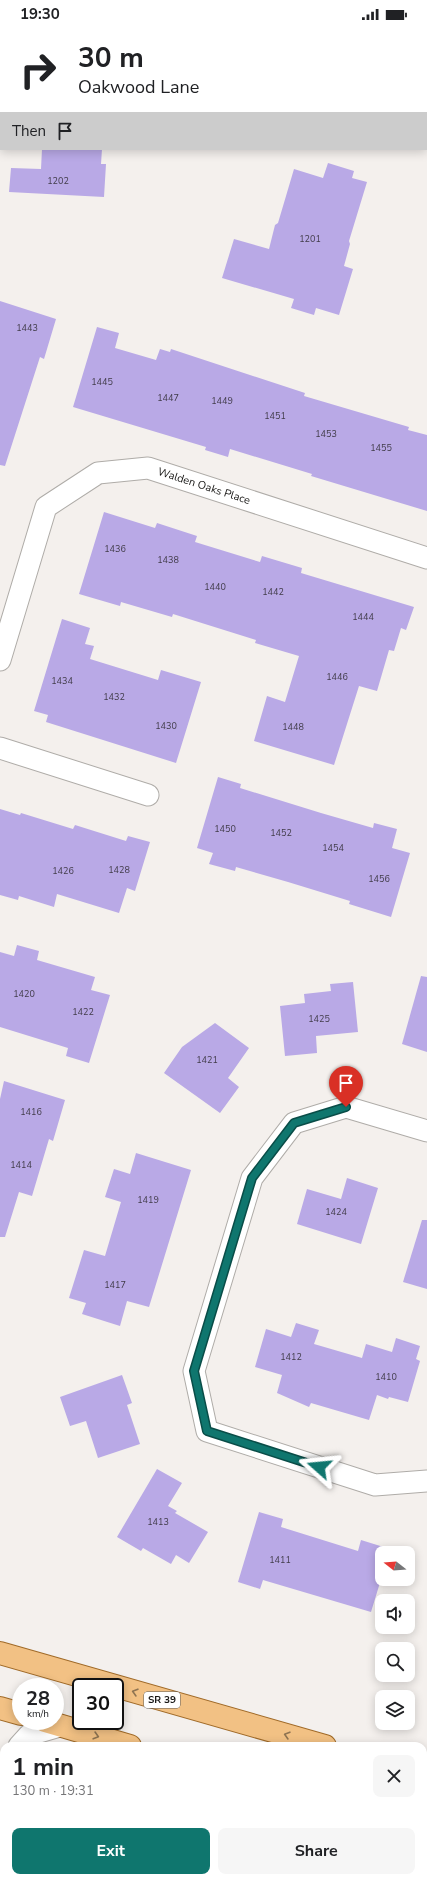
<!DOCTYPE html>
<meta charset="utf-8">
<style>
:root{--surface:#fff;--page:#f6f6f6;--text:#202124;--muted:#757577;--accent:#0f766e}
body{margin:0;font-family:"Nunito Sans",sans-serif;background:var(--page);color:var(--text);height:100vh;display:flex;flex-direction:column;font-size:15px;white-space:nowrap}
*{box-sizing:border-box;margin:0}
p{font-size:13px;color:var(--muted)}
.icon{flex:none;width:22px;height:22px;fill:none;stroke:currentColor;stroke-width:2;stroke-linecap:round;stroke-linejoin:round}
.map{position:relative;flex:1;overflow:hidden}
.details{position:absolute;left:0px;top:1714px;width:427px;height:140px;display:flex;flex-direction:column;background:var(--surface);border-radius:12px 12px 0 0;box-shadow:0 2px 10px #0003}
.details>*{flex:none}
.top-card{position:absolute;left:0px;top:0px;width:427px;height:122px;box-shadow:0 2px 10px #0003;background:#fff;color:var(--text);overflow:hidden}
.needle{width:26px;rotate:287deg}
.buttons{position:absolute;left:375px;top:1518px;display:grid;gap:8px}
.buttons a{display:grid;place-items:center;width:40px;height:40px;border-radius:8px;background:var(--surface);box-shadow:0 2px 10px #0003;font-size:20px}
.speed{position:absolute;left:12px;top:1650px;display:flex;gap:8px;font-size:20px;font-weight:700;text-align:center}
.speed>*{display:grid;place-content:center;width:52px;height:52px;border-radius:50%;background:var(--surface);box-shadow:0 2px 10px #0003;line-height:1}
.speed small{font-size:10px;font-weight:400}
.speed .limit{border:2px solid #111;border-radius:6px;background:#fff;color:#111}
.pin{position:absolute;display:grid;place-items:center;width:34px;height:34px;color:#fff;margin:-41px -17px;border-radius:50% 50% 50% 0;rotate:-45deg;box-shadow:0 0 4px #0007}
.pin .icon{rotate:45deg}
.me{position:absolute;width:44px;margin:-22px;rotate:288deg;stroke-linejoin:round;filter:drop-shadow(0 0 3px #0008)}
.turn{display:flex;align-items:center;gap:14px;height:84px;padding:0 12px;font-size:18px}
.turn .icon{width:52px;height:52px;stroke-width:2.5}
.turn b{display:block;font-size:28px;line-height:34px}
.then{display:flex;align-items:center;height:38px;padding:0 12px;background:#0003;gap:8px;font-size:15px}
.round{display:grid;place-items:center;flex:none;width:42px;height:42px;border-radius:8px;background:var(--page)}
.headline{display:flex;align-items:center;justify-content:space-between;height:68px;padding:0 12px}
h1{font-size:24px;font-weight:700;line-height:30px}
.cta{display:flex;gap:8px;margin-top:auto;padding:8px 12px}
.cta a{flex:1;height:46px;border-radius:8px;background:var(--accent);color:#fff;font-size:16px;font-weight:700;line-height:46px;text-align:center}
.cta a+a{background:var(--page);color:var(--text)}
.status{display:flex;justify-content:space-between;align-items:center;height:28px;padding:0 20px;background:var(--surface);direction:ltr}
.status svg{height:11px;fill:currentColor}
.map>svg:first-child{display:block}
.building{fill:#b9a9e6}
.lines{fill:none;stroke-linecap:round;stroke-linejoin:round}
.minor-casing{stroke:#afaca8;stroke-width:23}
.primary-casing{stroke:#a06a28;stroke-width:24}
.minor{stroke:#fff;stroke-width:21}
.primary{stroke:#f2c184;stroke-width:22}
.oneway{stroke:#8f7452}
.route-casing{stroke:#0a4d48;stroke-width:10}
.route{stroke:#0f766e;stroke-width:7}
.labels{text-anchor:middle;dominant-baseline:central;stroke-width:4;stroke-linejoin:round;paint-order:stroke}
.number-label{font-size:9px;fill:#403b48}
.shield{fill:#fff;stroke:#5d5c5a;stroke-width:1}
.shield-label{font-size:10px;font-weight:bold;fill:#171614}
.street-label{font-size:11px;fill:#171614;stroke:#fff}
</style>
<div class="status"><b>19:30</b><svg viewBox="0 0 49 12"><path d="M0 12V9h3v3zM5 12V6h3v6zM10 12V3h3v9zM15 12V0h3v12zM26 1h20v11H26zM47 4h2v5h-2z"/></svg></div>
<div class="map">
<svg width="427" height="1854" viewBox="0 0 427 1854">
<rect width="100%" height="100%" fill="#f4f0ed"/>
<!-- building -->
<g class="building">
<path d="M42 121H102L101 136H106L104 169 9 164 11 140 41 141Z"/>
<path d="M328 135 354 143 352 150 367 154 349 213 350 216 344 238 353 241 339 287 316 280 314 287 291 280 294 271 222 250 234 211 269 221 275 197 278 195 294 141 323 150Z"/>
<path d="M0 273 56 291 44 331 40 329 5 438 0 437Z"/>
<path d="M97 299 119 305 115 320 156 332 160 321 170 324 171 321 305 365 304 368 409 399 408 402 427 407V483L311 448 312 446 230 421 228 429 205 422 206 419 73 379Z"/>
<path d="M104 484 155 500 157 495 197 508 195 514 260 534 262 528 302 540 301 545 414 579 406 602 401 600 394 623 389 622 377 663 359 658 334 737 254 713 267 668 285 674 299 628 255 615 256 612 173 586 172 589 121 574 120 578 79 566Z"/>
<path d="M62 591 90 600 85 616 94 618 90 631 158 652 161 642 201 654 176 735 46 694 48 687 34 683Z"/>
<path d="M218 749 241 756 240 760 321 785 373 800 374 795 397 801 392 820 410 825 391 889 349 876 350 873 288 854 236 839 235 843 209 836 213 825 197 820Z"/>
<path d="M0 781 20 787 21 785 73 801 75 797 126 813 128 808 150 814 135 863 127 860 119 885 57 866 54 879 19 868 18 872 0 867Z"/>
<path d="M17 917 39 923 37 932 95 949 91 962 110 967 89 1035 66 1028 68 1020 0 999V924L14 928Z"/>
<path d="M421 948 427 949V1024L402 1016Z"/>
<path d="M353 954 358 1004 316 1008 317 1025 285 1028 280 978 305 975 304 966 331 963 330 956Z"/>
<path d="M215 995 249 1020 228 1050 239 1059 220 1085 164 1045 182 1019Z"/>
<path d="M4 1053 65 1072 53 1113 49 1111 32 1168 19 1164 5 1209H0V1071Z"/>
<path d="M136 1125 191 1142 149 1279 127 1273 120 1298 82 1286 86 1275 69 1270 84 1222 105 1228 121 1174 105 1169 114 1141 130 1146Z"/>
<path d="M347 1150 378 1160 361 1216 297 1196 307 1161 341 1171Z"/>
<path d="M422 1192H427V1261L403 1254Z"/>
<path d="M296 1295 319 1302 314 1316 362 1330 366 1316 392 1324 396 1310 420 1318 416 1331 420 1333 408 1374 389 1369 388 1371 377 1367 369 1392 311 1375 309 1379 277 1365 282 1347 255 1339 266 1301 291 1309Z"/>
<path d="M122 1347 132 1375 127 1377 140 1416 98 1430 86 1393 70 1398 60 1369Z"/>
<path d="M157 1441 182 1455 168 1478 177 1483 175 1485 208 1504 189 1535 176 1527 171 1536 143 1520 141 1523 117 1509Z"/>
<path d="M259 1484 283 1491 281 1499 358 1523 361 1512 390 1521 389 1525H382V1548L371 1584 263 1552 260 1561 238 1554Z"/>
</g>
<g class="lines">
<defs>
<g id="minor">
<path d="M216 1V0"/>
<path d="M0 632 46 479 98 445 148 440 427 530"/>
<path d="M0 720 148 767"/>
<path d="M427 1103 346 1079 294 1095 252 1150 194 1343 207 1403 375 1457 427 1453"/>
<path d="M19 1718 29 1707 60 1698"/>
<path d="M0 1764 4 1752"/>
</g>
<g id="primary">
<path d="M0 1625 325 1718"/>
<path d="M0 1680 21 1686"/>
<path d="M45 1693 130 1718"/>
<path d="M423 1746 427 1747"/>
<path d="M423 1803 427 1805"/>
</g>
</defs>
<!-- minor casing -->
<use href="#minor" class="minor-casing"/>
<!-- primary casing -->
<use href="#primary" class="primary-casing"/>
<!-- minor -->
<use href="#minor" class="minor"/>
<!-- primary -->
<use href="#primary" class="primary"/>
</g>
<!-- one-way arrows -->
<defs><path id="oneway-chevron" d="M-2-3.5L2.5 0L-2 3.5" fill="none" stroke-width="1.6" stroke-linecap="round" stroke-linejoin="round"/></defs>
<g class="oneway">
<use href="#oneway-chevron" transform="translate(135 1664) rotate(-164)"/>
<use href="#oneway-chevron" transform="translate(287 1707) rotate(-164)"/>
<use href="#oneway-chevron" transform="translate(96 1708) rotate(16)"/>
</g>
<g class="lines">
<defs>
<path id="route" d="M319 1439 207 1403 194 1343 252 1150 294 1095 346 1079"/>
</defs>
<!-- route casing -->
<use href="#route" class="route-casing"/>
<!-- route -->
<use href="#route" class="route"/>
</g>
<g class="labels">
<!-- number labels -->
<g class="number-label">
<text x="58" y="153">1202</text>
<text x="310" y="211">1201</text>
<text x="27" y="300">1443</text>
<text x="102" y="354">1445</text>
<text x="168" y="370">1447</text>
<text x="222" y="373">1449</text>
<text x="275" y="388">1451</text>
<text x="326" y="406">1453</text>
<text x="381" y="420">1455</text>
<text x="115" y="521">1436</text>
<text x="168" y="532">1438</text>
<text x="215" y="559">1440</text>
<text x="273" y="564">1442</text>
<text x="363" y="589">1444</text>
<text x="337" y="649">1446</text>
<text x="62" y="653">1434</text>
<text x="114" y="669">1432</text>
<text x="166" y="698">1430</text>
<text x="293" y="699">1448</text>
<text x="225" y="801">1450</text>
<text x="281" y="805">1452</text>
<text x="333" y="820">1454</text>
<text x="119" y="842">1428</text>
<text x="63" y="843">1426</text>
<text x="379" y="851">1456</text>
<text x="24" y="966">1420</text>
<text x="83" y="984">1422</text>
<text x="319" y="991">1425</text>
<text x="207" y="1032">1421</text>
<text x="31" y="1084">1416</text>
<text x="21" y="1137">1414</text>
<text x="148" y="1172">1419</text>
<text x="336" y="1184">1424</text>
<text x="115" y="1257">1417</text>
<text x="291" y="1329">1412</text>
<text x="386" y="1349">1410</text>
<text x="158" y="1494">1413</text>
<text x="280" y="1532">1411</text>
</g>
<!-- shield labels -->
<rect class="shield" x="144" y="1664" width="36" height="16" rx="3"/>
<g class="shield-label">
<text x="162" y="1672">SR 39</text>
</g>
<!-- street labels -->
<g class="street-label">
<text transform="translate(204 458) rotate(18)">Walden Oaks Place</text>
</g>
</g>
</svg>
<div class="buttons">
<a><svg class="needle" viewBox="-14 -14 28 28"><path d="M0-13l5 13h-10z" fill="#e53935"/><path d="M0 13l5-13h-10z" fill="#757577"/></svg></a>
<a><svg class="icon" aria-label="sound" viewBox="0 0 24 24"><path d="M4 9h4l5-4v14l-5-4H4zM17 9q2 3 0 6"/></svg></a>
<a><svg class="icon" aria-label="search" viewBox="0 0 24 24"><circle cx="10" cy="10" r="6"/><path d="M15 15l6 6"/></svg></a>
<a><svg class="icon" aria-label="layers" viewBox="0 0 24 24"><path d="M12 4l9 5-9 5-9-5zM3 14l9 5 9-5"/></svg></a>
</div>
<div class="speed"><div>28<small>km/h</small></div><div class="limit">30</div></div>
<div class="pin" style="left:346px;top:1079px;background:#d93025"><svg class="icon" aria-label="arrive" viewBox="0 0 24 24"><path d="M6 21V4h12l-3 4 3 4H6"/></svg></div>
<svg class="me" style="left:319px;top:1439px" viewBox="-20 -20 40 40"><path d="M0-17L14 15 0 8-14 15z" fill="#0f766e" stroke="#fff" stroke-width="4"/></svg>
<div class="top-card">
<div class="turn"><svg class="icon" aria-label="right" viewBox="0 0 24 24"><path d="M7 20v-9h11M14 6l5 5-5 5"/></svg><div><b>30 m</b>Oakwood Lane</div></div>
<div class="then">Then<svg class="icon" aria-label="arrive" viewBox="0 0 24 24"><path d="M6 21V4h12l-3 4 3 4H6"/></svg></div>
</div>
<section class="details">
<div class="headline"><div><h1>1 min</h1><p>130 m · 19:31</p></div><a class="round"><svg class="icon" aria-label="close" viewBox="0 0 24 24"><path d="M6 6l12 12M18 6L6 18"/></svg></a></div>
<div class="cta"><a>Exit</a><a>Share</a></div>
</section>
</div>
